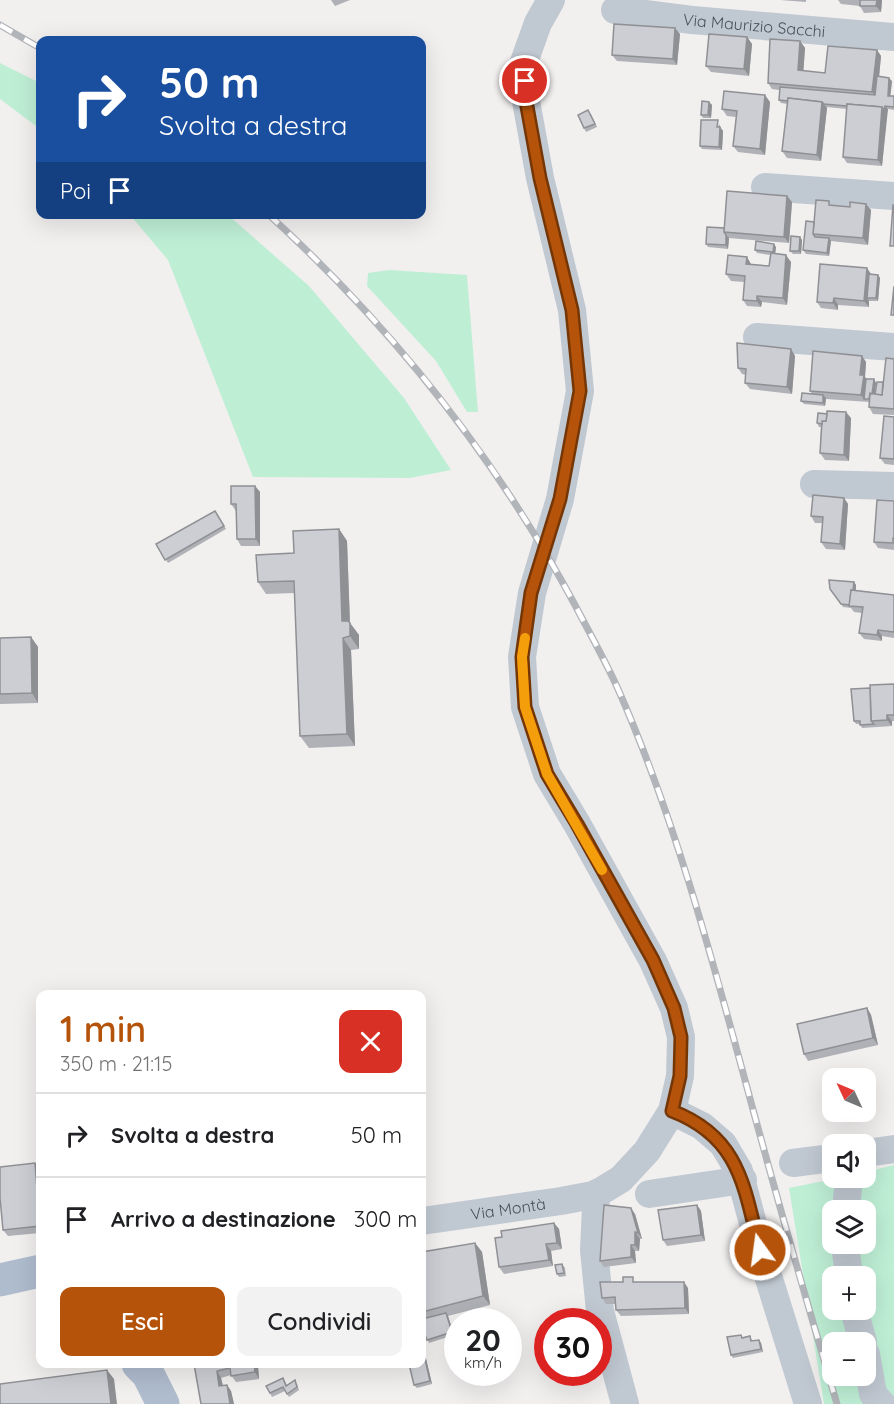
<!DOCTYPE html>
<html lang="it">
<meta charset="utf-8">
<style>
:root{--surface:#fff;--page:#f2f2f2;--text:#202124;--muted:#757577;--line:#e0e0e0;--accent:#b45309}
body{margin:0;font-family:Quicksand,sans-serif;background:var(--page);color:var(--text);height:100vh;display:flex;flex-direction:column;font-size:22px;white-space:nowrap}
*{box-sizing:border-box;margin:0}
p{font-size:20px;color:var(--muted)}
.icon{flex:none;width:33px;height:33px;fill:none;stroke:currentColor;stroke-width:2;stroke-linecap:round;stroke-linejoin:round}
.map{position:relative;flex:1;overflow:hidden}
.sheet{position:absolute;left:36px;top:990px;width:390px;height:378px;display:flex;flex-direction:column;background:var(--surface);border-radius:12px;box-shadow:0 6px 24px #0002}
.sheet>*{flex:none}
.top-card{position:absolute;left:36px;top:36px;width:390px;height:183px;border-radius:12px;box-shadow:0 6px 24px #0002;background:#1a4fa0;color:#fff;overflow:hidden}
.needle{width:39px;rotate:314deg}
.buttons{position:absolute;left:822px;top:1068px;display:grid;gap:12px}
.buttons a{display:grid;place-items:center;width:54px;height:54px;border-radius:12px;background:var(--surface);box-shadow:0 6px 24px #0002;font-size:30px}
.speed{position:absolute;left:444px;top:1308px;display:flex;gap:12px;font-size:30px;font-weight:700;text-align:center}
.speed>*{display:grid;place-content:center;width:78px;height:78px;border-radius:50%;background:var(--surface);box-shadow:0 6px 24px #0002;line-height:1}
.speed small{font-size:15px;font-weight:400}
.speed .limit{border:9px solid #d22;background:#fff;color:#111}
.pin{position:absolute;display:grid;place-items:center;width:51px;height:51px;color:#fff;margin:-26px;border:3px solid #fff;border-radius:50%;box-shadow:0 2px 6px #0007}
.me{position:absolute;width:66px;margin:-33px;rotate:346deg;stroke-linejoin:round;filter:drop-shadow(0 0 4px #0008)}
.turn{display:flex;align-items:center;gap:21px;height:126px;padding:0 24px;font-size:27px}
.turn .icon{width:78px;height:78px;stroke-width:2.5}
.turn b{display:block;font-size:42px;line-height:51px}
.then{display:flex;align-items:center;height:57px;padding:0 24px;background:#0003;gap:12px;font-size:22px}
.round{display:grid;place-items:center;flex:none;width:63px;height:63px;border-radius:12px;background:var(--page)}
.headline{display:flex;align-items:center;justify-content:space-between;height:102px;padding:0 24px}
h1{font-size:36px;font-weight:600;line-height:45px;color:var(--accent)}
.primary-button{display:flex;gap:12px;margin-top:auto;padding:12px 24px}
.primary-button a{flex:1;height:69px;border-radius:12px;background:var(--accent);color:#fff;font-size:24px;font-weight:600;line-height:69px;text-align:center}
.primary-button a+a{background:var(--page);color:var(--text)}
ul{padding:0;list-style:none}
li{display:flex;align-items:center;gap:18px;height:84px;padding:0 24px;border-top:2px solid var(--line)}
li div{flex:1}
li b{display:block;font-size:22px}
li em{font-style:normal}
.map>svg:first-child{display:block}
.green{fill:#beefd5;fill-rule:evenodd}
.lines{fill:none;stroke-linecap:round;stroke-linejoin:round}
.minor{stroke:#c0c8d1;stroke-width:28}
.major{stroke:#afbcce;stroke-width:33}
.rail-casing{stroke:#b1b4b9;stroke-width:7}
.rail{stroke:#fff;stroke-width:4.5;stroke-dasharray:14;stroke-linecap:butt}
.wall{fill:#afb1b6}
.shaded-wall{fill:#8f9094}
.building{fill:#ccced4;stroke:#8f9094;stroke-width:1.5}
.route-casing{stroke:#753606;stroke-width:15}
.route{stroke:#b45309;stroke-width:10}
.slow{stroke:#f59e0b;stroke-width:10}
.labels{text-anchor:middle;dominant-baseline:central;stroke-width:4.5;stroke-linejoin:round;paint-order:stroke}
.street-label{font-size:16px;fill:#47515d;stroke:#fff}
</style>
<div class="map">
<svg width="894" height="1404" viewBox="0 0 894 1404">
<rect width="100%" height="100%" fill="#f2efef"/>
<!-- green -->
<g class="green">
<path d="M0 63 40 83V129L0 99Z"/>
<path d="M130 215H228L309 286 404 398 451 470 410 478 253 477 168 260Z"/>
<path d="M389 270 467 275 478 412H467L436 361 367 286 368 273Z"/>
<path d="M894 1165V1404H824L789 1188 838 1178H866V1172ZM832 1210H866V1244H832ZM832 1276H866V1310H832ZM832 1342H866V1376H832Z"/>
</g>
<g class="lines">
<!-- minor -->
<g class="minor">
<path id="s1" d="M615 10 692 20 894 37"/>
<path d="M765 187 894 196"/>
<path d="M757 337 894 347"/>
<path d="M814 484 894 486"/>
<path d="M672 1111 702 1126 723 1144 739 1171 760 1250 808 1404"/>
<path d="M866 1153 894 1149"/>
<path d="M793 1163 832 1158"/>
<path d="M649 1194 743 1180"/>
<path d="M593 1195 596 1207 594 1250 600 1311 625 1404"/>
<path d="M846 1210 849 1178"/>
<path id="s2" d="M422 1221 561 1201 593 1195 603 1190 621 1179 647 1151 672 1111 680 1076 681 1037 674 1008 653 961 577 824 547 774 525 707 522 657 532 593 560 499 580 391 572 310 540 178 526 101 524 62 538 23 551 0"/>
<path d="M845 1244 849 1276"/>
<path d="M854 1310 863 1342"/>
<path d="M866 1354 873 1394 882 1404"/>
</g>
<!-- major -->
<g class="major">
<path d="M0 1280 40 1271"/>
<path d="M138 1364 148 1374 163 1404"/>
</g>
<defs>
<g id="rail">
<path d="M0 25 40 48"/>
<path d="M268 214C393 328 495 456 575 605 589 632 605 660 618 689 673 814 709 947 745 1080 774 1188 805 1296 837 1404"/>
</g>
</defs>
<!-- rail casing -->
<use href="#rail" class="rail-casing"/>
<!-- rail -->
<use href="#rail" class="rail"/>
</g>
<!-- wall -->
<g class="wall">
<path d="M331 0H350L335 6Z"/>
<path d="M780 0H806V2Z"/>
<path d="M838 0H882L881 12 864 13 860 6 841 4Z"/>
<path d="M680 34 677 65 617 61 612 55Z"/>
<path d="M747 37 752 44 749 76 711 72 706 66Z"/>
<path d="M800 41 805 48 803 71 825 73 877 50 881 56 879 77 892 81 890 96H894V110L888 109 887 113 882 166 847 163 843 157 847 109 826 107 827 108 821 161 787 158 782 151 787 104 781 103 779 100V90L772 89 768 83Z"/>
<path d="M709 102 712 105 711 118H703L701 115Z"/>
<path d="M770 102 765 155 738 152 733 146 736 117 727 116 722 109Z"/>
<path d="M591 114 597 127 586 132 584 128Z"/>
<path d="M720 124V127L723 131 722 150 702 149 700 146Z"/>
<path d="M787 196 792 202 789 243 729 238 728 249 708 247 706 244 724 228Z"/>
<path d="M832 205 871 210 868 245 831 241 829 256 806 254 803 250 814 222Z"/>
<path d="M800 237 802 240 801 254H793L790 251Z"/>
<path d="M776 247 775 254 791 262 787 305 762 302 761 307 747 306 743 300 744 282 731 281 726 274 751 264 769 266 770 255 757 253 755 250Z"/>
<path d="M871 274 878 275 880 278 878 301H869V307L838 305V310L821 308 817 302Z"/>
<path d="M791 349 795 356 792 394 750 389 745 383 746 375 742 374 738 368Z"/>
<path d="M862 356 866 362 865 377 866 379H874L876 383 875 394 883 382 894 359V415L873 414 869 407V402L826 399 825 406 804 404 801 401 812 394 810 391Z"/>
<path d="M894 417V465L885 464 880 458Z"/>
<path d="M851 418 849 461 825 460 820 453 821 427H819L817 423Z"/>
<path d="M255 486 260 492V546H241L237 539 236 511 231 504Z"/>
<path d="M844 498 848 504 845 550 826 549 821 542 823 523H815L811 516Z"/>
<path d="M894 501V550L878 548 874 542Z"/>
<path d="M215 511 226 529 168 563 156 544Z"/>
<path d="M339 529 347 541 350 623 359 635V649L351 650 355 746 309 748 300 736 295 593 266 594 258 582 294 553Z"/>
<path d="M854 582 856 585V590L894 595V638L882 636V641L864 639 859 633 862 613 854 612 851 608 843 607 830 589Z"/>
<path d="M31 637 38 647V703L0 704V638Z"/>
<path d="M894 684V721H892V726L862 728 860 724H856L854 721 870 688Z"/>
<path d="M867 1008 871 1015 878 1045 808 1061 804 1054Z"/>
<path d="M35 1163 39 1170 40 1182V1233L8 1236 3 1230Z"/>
<path d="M697 1205 701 1211 705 1241 667 1246 663 1240Z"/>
<path d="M635 1214 642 1239H640L639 1251H635L636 1263 604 1267 600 1261Z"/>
<path d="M554 1223 559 1229 562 1249 551 1251 553 1266 504 1274 499 1267 502 1237Z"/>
<path d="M475 1243 482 1252 490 1305 448 1316 454 1335 429 1343 424 1332 422 1333V1252Z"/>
<path d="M562 1264 565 1268 566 1276 559 1277 557 1274Z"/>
<path d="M636 1282 688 1288 689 1314 621 1316 616 1310V1304H606L602 1298Z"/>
<path d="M750 1336 752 1341 761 1343 763 1352 733 1358 731 1355 743 1337Z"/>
<path d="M422 1344 423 1346 432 1384 417 1388 414 1385 422 1364Z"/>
<path d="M194 1364H267L268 1365 258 1366 259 1379 236 1382 231 1375 221 1378 223 1385H227L231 1391 234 1404H201Z"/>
<path d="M283 1378 287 1385 297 1384 299 1390 289 1397 285 1391 272 1397 270 1393Z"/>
</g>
<!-- shaded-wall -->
<g class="shaded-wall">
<path d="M877 0H882L881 12 876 6Z"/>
<path d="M675 28 680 34 677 65 673 59Z"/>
<path d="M747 37 752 44 749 76 744 69Z"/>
<path d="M800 41 805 48 803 77 798 70Z"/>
<path d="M877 50 881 56 877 98 872 92Z"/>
<path d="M889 78 892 81 890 99 888 96Z"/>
<path d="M765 95 770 102 765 155 760 149Z"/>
<path d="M709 102 712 105 711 118 708 115Z"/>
<path d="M822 102 827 108 821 161 817 155Z"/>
<path d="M885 106 888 109 882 166 878 160 882 107Z"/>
<path d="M720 127 723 131 722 150 719 147Z"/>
<path d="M787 196 792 202 789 243 784 237Z"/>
<path d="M866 204 871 210 868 245 863 238Z"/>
<path d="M726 235 729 238 728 249 726 245Z"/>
<path d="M800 237 802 240 801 254 799 251Z"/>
<path d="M829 238 831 241 829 256 827 253Z"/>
<path d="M774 244 776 247 775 255 773 252Z"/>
<path d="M786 255 791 262 787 305 783 298Z"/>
<path d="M747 257 751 264 750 270 746 264Z"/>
<path d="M867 268 871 274 867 298 869 301V307L864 301Z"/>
<path d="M878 275 880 278 878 301 876 298Z"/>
<path d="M757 296 762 302 761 307 757 301Z"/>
<path d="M834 298 838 305V310L833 303Z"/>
<path d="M791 349 795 356 792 394 787 387Z"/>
<path d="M862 356 866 362 865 377 869 382 864 399 861 395 860 375Z"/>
<path d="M874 379 876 383 874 402 872 399Z"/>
<path d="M823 395 826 398 825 406 823 403Z"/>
<path d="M846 412 851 418 849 461 844 455Z"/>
<path d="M255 486 260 492V546L256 539Z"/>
<path d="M844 498 848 504 845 550 840 544Z"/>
<path d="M339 529 347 541 350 626V623L359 635V649L350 636 342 621Z"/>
<path d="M854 582 856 585 855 606 852 605Z"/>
<path d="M878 630 882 636V641L877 635Z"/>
<path d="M31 637 38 647V703L32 693Z"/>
<path d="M343 638 351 650 355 746 347 734Z"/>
<path d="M887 715 892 721V726L887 720Z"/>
<path d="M867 1008 871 1015 878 1045 873 1038Z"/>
<path d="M35 1163 39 1170 40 1182V1218Z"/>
<path d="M697 1205 701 1211 705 1241 701 1235Z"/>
<path d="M631 1208 635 1214 642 1239 638 1233Z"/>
<path d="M554 1223 559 1229 562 1249 557 1243Z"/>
<path d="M635 1232 640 1239 639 1251 635 1245Z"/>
<path d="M475 1243 482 1252 490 1305 483 1296Z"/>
<path d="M546 1244 551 1251 553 1266 549 1260Z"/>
<path d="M631 1245 635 1251 636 1263 631 1257Z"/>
<path d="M684 1282 688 1288 689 1314 685 1308Z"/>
<path d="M446 1313 448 1316 454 1335 452 1332Z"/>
<path d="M759 1340 761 1343 763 1352 761 1349Z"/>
<path d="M422 1344 423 1346 432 1384 430 1381Z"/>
<path d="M254 1364H256L258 1366 259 1379 255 1372Z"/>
<path d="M107 1370 114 1379 117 1404H111Z"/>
<path d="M217 1371 221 1378 224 1392 219 1386Z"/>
<path d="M227 1385 231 1391 234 1404H230Z"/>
</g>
<!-- building -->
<g class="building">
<path d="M860 0H877L876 6H860Z"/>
<path d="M614 24 675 28 673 59 612 55Z"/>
<path d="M709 34 747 37 744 69 706 66Z"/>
<path d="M770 39 800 41 798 70 825 73 828 46 877 50 872 92 768 83Z"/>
<path d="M877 76 889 78 888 96H894V107L885 106 884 110 882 107 847 104V106L824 104 822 102 788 98V101L779 100 780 87 875 95Z"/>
<path d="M724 91 765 95 760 149 733 146 737 111 722 109Z"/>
<path d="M788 98 822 102 817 155 782 151Z"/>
<path d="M702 101 709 102 708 115H701Z"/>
<path d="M847 104 882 107 878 160 843 157Z"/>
<path d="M588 110 595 124 584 128 578 115Z"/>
<path d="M701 120H718L717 127H720L719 147 700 146Z"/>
<path d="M727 191 787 196 784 237 724 232Z"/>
<path d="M816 200 829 201V205L850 207V202L866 204 863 238 813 234Z"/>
<path d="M893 205H894V246H890Z"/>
<path d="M806 221 814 222 813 234 815 237 829 238 827 253 803 250Z"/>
<path d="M707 227 724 228V232L726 235V245L706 244Z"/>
<path d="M791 236 800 237 799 251H790Z"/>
<path d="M756 241 774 244 773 252 755 250Z"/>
<path d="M771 253 786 255 783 298 757 296V301L743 300 745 276 726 274 728 255 747 257 746 264 769 266Z"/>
<path d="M820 264 867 268 864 301 834 298 833 303 817 302Z"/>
<path d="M869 274 878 275 876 298H867Z"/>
<path d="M894 286V315H891Z"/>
<path d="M737 343 791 349 787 387 745 383 746 369 738 368Z"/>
<path d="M813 351 862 356 860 375H864L861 395 810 391Z"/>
<path d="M886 358 894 359V409L869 407 870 393 882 395Z"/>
<path d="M866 379H874L872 394 870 393 869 399H864Z"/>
<path d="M877 382H883L882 395 875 394Z"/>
<path d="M802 393 823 395V403L801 401Z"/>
<path d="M827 411 846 412 844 455 820 453 822 421H826Z"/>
<path d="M818 413 827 414 826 421H822V424L817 423Z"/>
<path d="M884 416 894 417V459L880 458Z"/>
<path d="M231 486H255L256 539H237L236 504H231Z"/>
<path d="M813 495 844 498 840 544 821 542 823 517 811 516Z"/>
<path d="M877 500 894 501V538H893V543L874 542Z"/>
<path d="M215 511 224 526 165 560 156 544Z"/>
<path d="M339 529 342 621H348L350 623V636L343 638 347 734 300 736 294 581 258 582 256 555 294 553 293 531Z"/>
<path d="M829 580 854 582 853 590H851L850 605 841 604 830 589Z"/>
<path d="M851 590 894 595V632L878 630 877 635 859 633 863 607 849 606Z"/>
<path d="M31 637 32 693 0 694V638Z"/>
<path d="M894 684V715H887V720L871 721 870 685Z"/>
<path d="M870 688 871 721 874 724 860 725V721H854L851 689Z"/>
<path d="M867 1008 873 1038 804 1054 797 1024Z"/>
<path d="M35 1163 40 1226 3 1230 0 1198V1167Z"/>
<path d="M604 1205 631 1208 638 1233 635 1232V1245H631V1257L600 1261Z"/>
<path d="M697 1205 701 1235 663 1240 658 1210Z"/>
<path d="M554 1223 557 1243 546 1244 549 1260 499 1267 495 1238 502 1237 501 1231Z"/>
<path d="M475 1243 483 1296 422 1312V1252Z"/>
<path d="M562 1264 564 1273 557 1274 555 1265Z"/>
<path d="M623 1277H633V1282H684L685 1308 616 1310 615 1297 602 1298 600 1282H623Z"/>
<path d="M446 1313 452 1332 427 1340 422 1328V1329V1319Z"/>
<path d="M741 1335 742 1338 750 1336 751 1341 759 1340 761 1349 731 1355 727 1337Z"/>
<path d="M422 1346 430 1381 414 1385 409 1364H422Z"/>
<path d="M194 1364H254L255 1372 231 1376 230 1368 217 1371 219 1386 227 1385 230 1404H201Z"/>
<path d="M107 1370 111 1404H0V1384Z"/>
<path d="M283 1378 286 1386 295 1380 297 1387 287 1394 283 1387 270 1393 266 1386Z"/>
</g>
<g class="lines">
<defs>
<path id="route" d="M525 81 526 101 540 178 572 310 580 391 560 499 531 593 522 657 525 707 547 774 577 824 653 960 674 1008 681 1037 680 1076 672 1111C740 1137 744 1187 760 1250"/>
</defs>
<!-- route casing -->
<use href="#route" class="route-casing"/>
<!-- route -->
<use href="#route" class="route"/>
<!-- slow -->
<path class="slow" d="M525 638 522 657 525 707 547 774 602 870"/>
</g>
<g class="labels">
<!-- street labels -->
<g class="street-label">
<text stroke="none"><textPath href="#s1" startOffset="140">Via Maurizio Sacchi</textPath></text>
<text stroke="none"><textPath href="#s2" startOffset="87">Via Montà</textPath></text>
</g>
</g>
</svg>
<div class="buttons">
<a><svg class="needle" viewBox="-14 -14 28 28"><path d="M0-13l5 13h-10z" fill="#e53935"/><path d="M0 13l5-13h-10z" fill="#757577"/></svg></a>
<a><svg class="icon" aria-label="sound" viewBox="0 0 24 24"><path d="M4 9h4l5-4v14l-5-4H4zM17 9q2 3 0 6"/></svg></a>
<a><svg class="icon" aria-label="layers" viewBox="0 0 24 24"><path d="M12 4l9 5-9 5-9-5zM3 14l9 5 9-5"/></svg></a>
<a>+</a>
<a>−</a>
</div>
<div class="speed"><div>20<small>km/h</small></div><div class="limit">30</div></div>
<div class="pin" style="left:525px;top:81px;background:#d93025"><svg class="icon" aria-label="arrive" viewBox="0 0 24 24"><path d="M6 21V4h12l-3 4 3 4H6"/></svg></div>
<svg class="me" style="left:760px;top:1250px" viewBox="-20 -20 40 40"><circle r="17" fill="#b45309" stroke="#fff" stroke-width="3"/><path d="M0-11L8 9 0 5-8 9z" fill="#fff"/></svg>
<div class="top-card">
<div class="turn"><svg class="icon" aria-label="right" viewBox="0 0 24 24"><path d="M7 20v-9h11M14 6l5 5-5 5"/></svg><div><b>50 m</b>Svolta a destra</div></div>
<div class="then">Poi<svg class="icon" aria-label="arrive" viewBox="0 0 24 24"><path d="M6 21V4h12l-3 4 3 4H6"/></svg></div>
</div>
<section class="sheet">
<div class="headline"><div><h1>1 min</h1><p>350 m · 21:15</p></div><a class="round" style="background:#d93025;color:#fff"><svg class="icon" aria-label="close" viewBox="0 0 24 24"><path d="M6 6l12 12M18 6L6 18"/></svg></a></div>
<ul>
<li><svg class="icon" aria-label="right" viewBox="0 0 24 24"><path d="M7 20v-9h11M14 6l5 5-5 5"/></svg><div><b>Svolta a destra</b></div><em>50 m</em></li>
<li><svg class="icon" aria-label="arrive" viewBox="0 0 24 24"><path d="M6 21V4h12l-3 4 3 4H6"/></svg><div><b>Arrivo a destinazione</b></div><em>300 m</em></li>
</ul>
<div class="primary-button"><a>Esci</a><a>Condividi</a></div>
</section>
</div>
